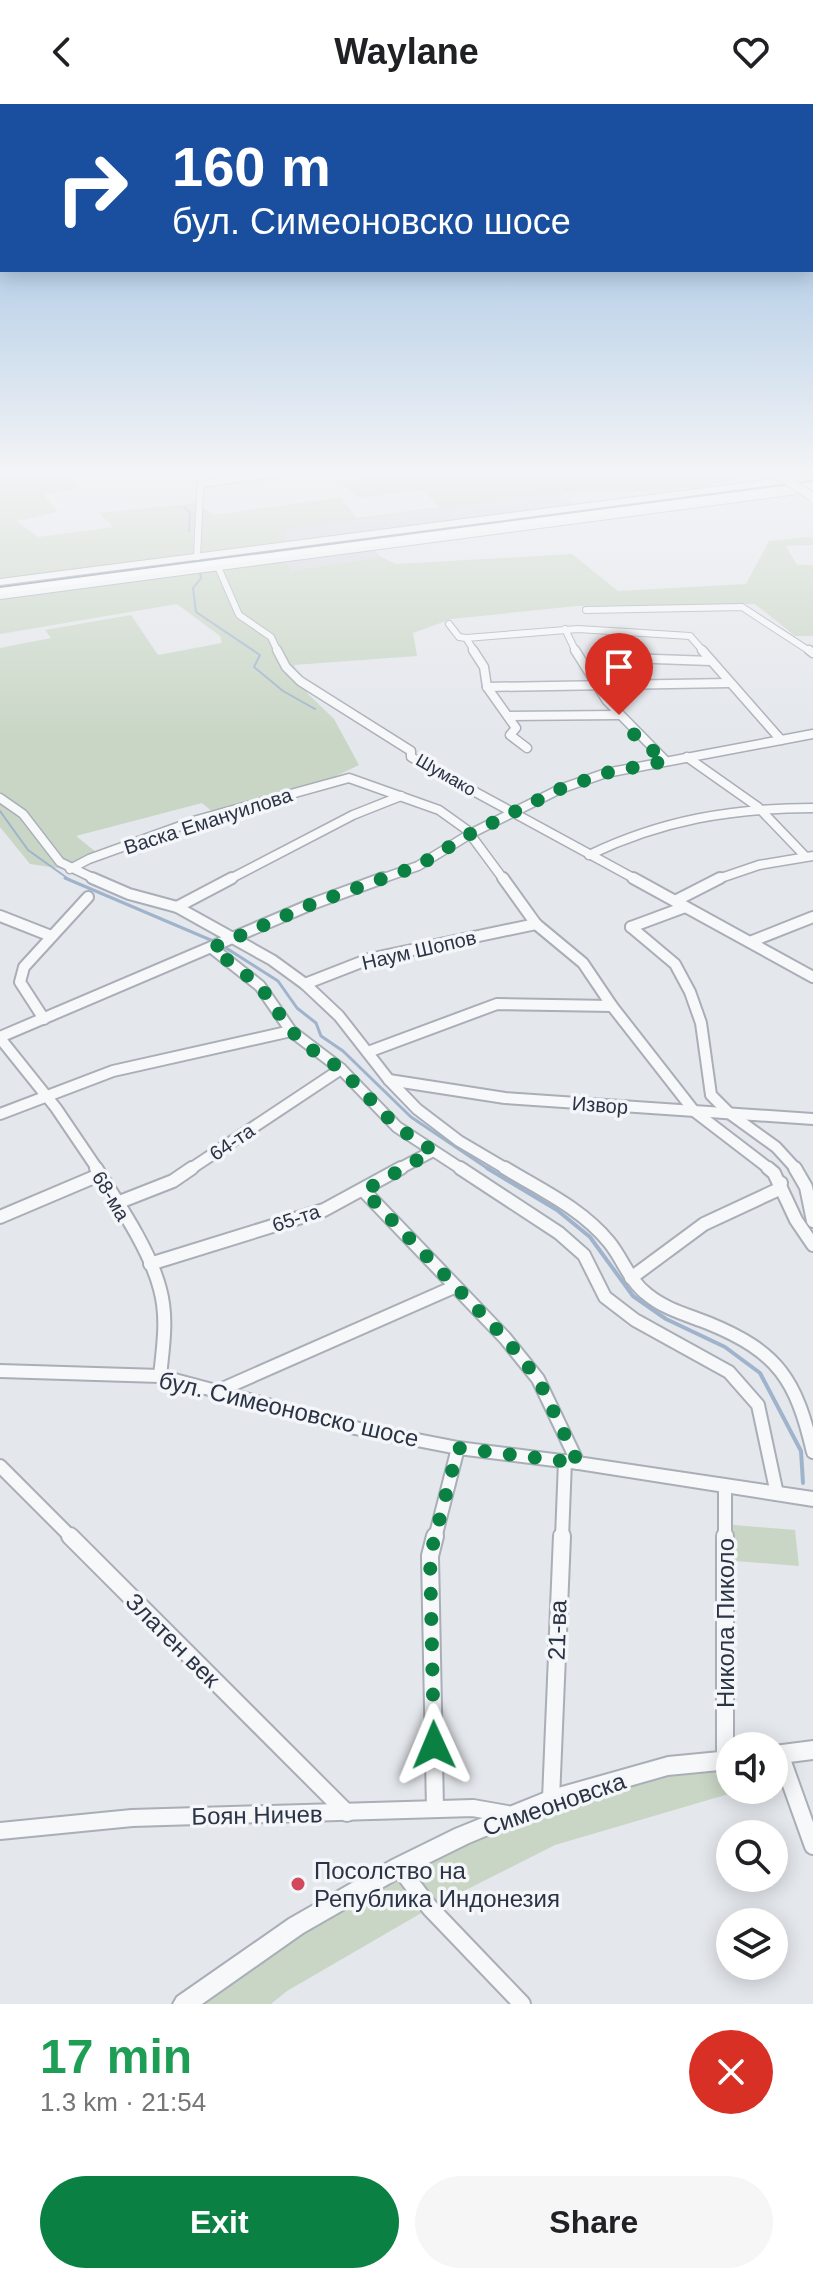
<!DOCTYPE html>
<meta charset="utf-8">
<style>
:root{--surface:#fff;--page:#f6f6f6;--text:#202124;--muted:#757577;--accent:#0b8043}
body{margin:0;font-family:Arial,sans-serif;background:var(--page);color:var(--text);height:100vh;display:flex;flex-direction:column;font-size:30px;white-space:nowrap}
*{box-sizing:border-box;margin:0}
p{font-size:26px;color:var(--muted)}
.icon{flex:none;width:44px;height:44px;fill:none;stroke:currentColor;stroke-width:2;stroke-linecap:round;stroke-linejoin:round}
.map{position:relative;height:1900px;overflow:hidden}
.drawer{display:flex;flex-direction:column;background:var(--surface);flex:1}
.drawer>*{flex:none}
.hud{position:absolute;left:0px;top:0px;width:814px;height:168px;box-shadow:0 4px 20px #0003;background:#1a4fa0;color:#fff;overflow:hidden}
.tools{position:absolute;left:716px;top:1628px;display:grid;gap:16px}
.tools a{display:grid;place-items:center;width:72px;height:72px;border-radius:50%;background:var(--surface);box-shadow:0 4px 20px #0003;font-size:40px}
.pin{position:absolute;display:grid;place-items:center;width:68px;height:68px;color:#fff;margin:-82px -34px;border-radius:50% 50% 50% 0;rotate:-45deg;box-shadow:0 0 8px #0007}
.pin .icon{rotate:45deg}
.me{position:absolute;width:88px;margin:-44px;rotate:359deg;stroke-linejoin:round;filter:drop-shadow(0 0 6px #0008)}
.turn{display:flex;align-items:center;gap:28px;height:168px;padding:0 40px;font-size:36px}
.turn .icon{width:104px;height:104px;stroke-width:2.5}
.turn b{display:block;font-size:56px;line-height:68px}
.round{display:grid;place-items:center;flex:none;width:84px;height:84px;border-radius:42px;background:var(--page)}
.overview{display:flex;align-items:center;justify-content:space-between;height:136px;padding:0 40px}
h1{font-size:48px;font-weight:600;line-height:60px;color:#1e9e55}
.button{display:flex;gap:16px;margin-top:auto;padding:16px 40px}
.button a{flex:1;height:92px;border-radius:48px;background:var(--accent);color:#fff;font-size:32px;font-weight:600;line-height:92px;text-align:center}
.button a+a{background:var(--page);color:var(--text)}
header{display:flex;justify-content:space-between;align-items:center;height:104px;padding:0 40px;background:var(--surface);font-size:36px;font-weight:600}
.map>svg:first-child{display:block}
.built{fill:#d2d6de}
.green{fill:#c9d6c5}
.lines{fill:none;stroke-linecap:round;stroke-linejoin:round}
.stream-far2{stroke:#9fb4cc;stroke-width:2}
.stream-far1{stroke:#9fb4cc;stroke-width:3}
.stream{stroke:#9fb4cc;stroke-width:4}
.minor-far4-casing{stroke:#a9aeb7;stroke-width:8}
.minor-far3-casing{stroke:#a9aeb7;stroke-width:11}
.minor-far2-casing{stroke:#a9aeb7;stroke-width:14}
.minor-far1-casing{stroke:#a9aeb7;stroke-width:16}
.minor-casing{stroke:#a9aeb7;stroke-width:20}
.tertiary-casing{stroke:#a9aeb7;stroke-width:4}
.secondary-casing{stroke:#a9aeb7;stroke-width:4}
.trunk-casing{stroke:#8b94a3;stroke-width:4}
.minor-far4{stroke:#f7f8fa;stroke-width:6}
.minor-far3{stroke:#f7f8fa;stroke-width:8}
.minor-far2{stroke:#f7f8fa;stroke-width:10}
.minor-far1{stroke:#f7f8fa;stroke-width:12}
.minor{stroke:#f7f8fa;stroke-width:16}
.tertiary{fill:#f7f8fa;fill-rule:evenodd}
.secondary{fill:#fff;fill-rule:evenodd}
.trunk{fill:#fff;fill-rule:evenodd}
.secondary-bridge-casing{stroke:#a9aeb7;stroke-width:10;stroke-linecap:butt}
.secondary-bridge{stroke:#fff;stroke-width:8}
.route{stroke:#0b8043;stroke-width:14;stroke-dasharray:0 25.2}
.poi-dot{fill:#d1495b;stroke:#f4f6f9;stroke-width:3}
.labels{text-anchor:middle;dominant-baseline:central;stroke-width:7;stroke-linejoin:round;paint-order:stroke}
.far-street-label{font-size:18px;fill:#2b3445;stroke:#f4f6f9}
.street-label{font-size:20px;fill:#2b3445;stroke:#f4f6f9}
.near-street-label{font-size:24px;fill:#2b3445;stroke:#f4f6f9}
.near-poi-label{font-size:24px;fill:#2b3445;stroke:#f4f6f9;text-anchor:start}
</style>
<header><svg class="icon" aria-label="back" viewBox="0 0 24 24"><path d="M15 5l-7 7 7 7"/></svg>Waylane<svg class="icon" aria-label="heart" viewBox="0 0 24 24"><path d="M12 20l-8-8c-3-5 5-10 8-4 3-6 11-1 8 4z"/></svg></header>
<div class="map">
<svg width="813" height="1900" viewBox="0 0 813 1900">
<rect width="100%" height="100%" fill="#e4e7ec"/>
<!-- built -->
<g class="built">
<path d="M560 389 577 402 285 439 286 425Z"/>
<path d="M372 444 381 453 291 467 285 455Z"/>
</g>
<!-- green -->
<g class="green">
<path d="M0 367H67L80 384 44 391 58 408 17 417 38 433 113 423 99 409 195 399 214 411 341 393 356 414 439 403 423 386 359 394 339 378 356 375 346 367H505L525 372 566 367H758L764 371 701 383 659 387 560 389 286 425 285 439 0 476Z"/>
<path d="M807 433 813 434V441L786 442 797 461H813V532H795L755 500 577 502 451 515 413 529 417 552 294 561 307 589 334 615 359 661 332 674 214 709 202 699 76 732 96 748 71 766 30 760 0 723V544L51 534 45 526 131 511 158 551 222 539 220 532 177 500 0 530V494L286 457 291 467 381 453 396 460 572 450 618 487 746 480 769 437Z"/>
<path d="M733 1421 795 1426 799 1462 735 1457Z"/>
<path d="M725 1656 732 1689 555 1741 430 1804 287 1887 271 1900H200L296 1822 551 1695Z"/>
</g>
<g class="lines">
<!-- stream-far2 -->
<g class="stream-far2">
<path d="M137 367 146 373"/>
<path d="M184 403 190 408 189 427"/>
<path d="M200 468 201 474 193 484 196 508 260 551 254 563 283 587 315 605"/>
<path d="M0 707 28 746 70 776"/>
</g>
<!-- stream-far1 -->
<g class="stream-far1">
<path d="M65 774 213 837"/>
<path d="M223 842 278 877 297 904 316 919 321 932 343 947 411 1013 490 1066"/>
</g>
<!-- stream -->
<path class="stream" d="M487 1064 557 1106 590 1133 633 1192 666 1215 725 1243 760 1269 801 1347 803 1379"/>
<defs>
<g id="minor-far4">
<path d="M203 380 294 367"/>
<path d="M197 453 201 367"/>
<path d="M218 463 239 511 271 533 278 548"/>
<path d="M0 478 813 373"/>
<path d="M0 492 813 385"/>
<path d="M586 506 742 503 811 548"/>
<path d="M449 520 459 533 466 534 475 548"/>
<path d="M565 525 576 548"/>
<path d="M466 534 578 525 690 532 704 548"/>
</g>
<g id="minor-far3">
<path d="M277 546 286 563 300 577 411 647V653L637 776"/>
<path d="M473 546 484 563 487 583 516 624 510 631 527 644"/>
<path d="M575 546 607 597 666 657"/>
<path d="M702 546 781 636"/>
<path d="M809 546 813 549"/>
<path d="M627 554 711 557"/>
<path d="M487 583 729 579"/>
<path d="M508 612 619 611"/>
<path d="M687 653 758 703 805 752"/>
<path d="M0 694 23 710 60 758 97 776"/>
<path d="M589 751C662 716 732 704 813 704"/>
<path d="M70 765 89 755 197 716 349 674 439 706 467 726 504 776"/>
<path d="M228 776 353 711 401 692"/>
<path d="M378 776 418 762 470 730 560 685 606 669 813 630"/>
<path d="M715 776 759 761 813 752"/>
</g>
<g id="minor-far2">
<path d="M92 774 129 790 177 803 272 856 305 880 339 912 389 976 417 1005 459 1037 508 1066"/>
<path d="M503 774 536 820 583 859 612 902 694 1007 771 1066"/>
<path d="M633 774 813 873"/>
<path d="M675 797 720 774"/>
<path d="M177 803 232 774"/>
<path d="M0 812 51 832"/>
<path d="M631 823 675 860 690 888 701 919 711 991 729 1009 776 1043 797 1066"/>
<path d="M631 823 685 803"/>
<path d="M750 838 813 813"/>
<path d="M212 844 260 882 291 927 341 965 397 1023 463 1066"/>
<path d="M305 880 369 855 536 820"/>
<path d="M44 915 20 878 24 863 88 793"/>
<path d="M0 933 312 800 383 774"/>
<path d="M0 934 56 1004 98 1066"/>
<path d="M368 948 497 900 612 902"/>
<path d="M389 976 505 994 813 1015"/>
<path d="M0 1010 113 967 291 927"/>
<path d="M189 1066 341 965"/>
<path d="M397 1066 433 1047"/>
</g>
<g id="minor-far1">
<path d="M96 1064C118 1099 150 1146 160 1185 168 1214 163 1243 160 1272"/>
<path d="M460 1064 559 1129 584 1151 605 1193 635 1216 729 1268 758 1301 777 1390"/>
<path d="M505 1064C541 1086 581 1104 609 1138 623 1155 629 1177 648 1191 665 1205 688 1211 708 1219 779 1248 796 1276 813 1348"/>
<path d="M768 1064 774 1069 796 1116 813 1141"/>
<path d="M795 1064 806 1083 813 1117"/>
<path d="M364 1087 505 1234 538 1275 578 1359"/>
<path d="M117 1099 173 1077 192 1064"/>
<path d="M0 1113 99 1071"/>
<path d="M150 1160 324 1106 401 1064"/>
<path d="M631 1174 704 1120 777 1086 781 1079"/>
<path d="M220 1286 454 1183"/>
<path d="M0 1362 72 1434"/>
<path d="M725 1382V1434"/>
<path d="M435 1434 458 1344"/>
<path d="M562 1434 565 1357"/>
</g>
<g id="minor">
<path d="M70 1432 347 1709"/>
<path d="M725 1432V1656"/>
<path d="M780 1650 813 1742"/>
<path d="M551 1695 562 1432"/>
<path d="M435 1705 430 1452 435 1432"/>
<path d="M0 1727 132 1714 473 1704 507 1710"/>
<path d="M399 1763 430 1804 522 1900"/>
</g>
<g id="tertiary">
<path d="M0 1261 160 1266 355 1318 458 1338 578 1353 813 1388V1402L578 1365 458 1350 355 1330 160 1278 0 1273Z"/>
<path d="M813 1637V1655L774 1660V1642Z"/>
<path d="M730 1647V1665L668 1671 552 1704 469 1739 406 1770 303 1829 202 1900H173L177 1893 289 1815 392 1756 455 1725 551 1686 668 1653Z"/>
</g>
<g id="secondary">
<path d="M775 367H784L786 369 782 371Z"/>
<path d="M801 367H809L813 372 799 377V373L804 371Z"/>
</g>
<path id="trunk" d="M813 378V384L0 490V484Z"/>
</defs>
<!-- minor-far4 casing -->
<use href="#minor-far4" class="minor-far4-casing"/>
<!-- minor-far3 casing -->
<use href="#minor-far3" class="minor-far3-casing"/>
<!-- minor-far2 casing -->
<use href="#minor-far2" class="minor-far2-casing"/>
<!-- minor-far1 casing -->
<use href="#minor-far1" class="minor-far1-casing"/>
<!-- minor casing -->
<use href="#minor" class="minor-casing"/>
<!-- tertiary casing -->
<use href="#tertiary" class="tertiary-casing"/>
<!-- secondary casing -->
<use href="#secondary" class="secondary-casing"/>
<!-- trunk casing -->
<use href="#trunk" class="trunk-casing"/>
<!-- minor-far4 -->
<use href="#minor-far4" class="minor-far4"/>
<!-- minor-far3 -->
<use href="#minor-far3" class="minor-far3"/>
<!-- minor-far2 -->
<use href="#minor-far2" class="minor-far2"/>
<!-- minor-far1 -->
<use href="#minor-far1" class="minor-far1"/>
<!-- minor -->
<use href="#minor" class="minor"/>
<!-- tertiary -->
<use href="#tertiary" class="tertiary"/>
<!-- secondary -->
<use href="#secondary" class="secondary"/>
<!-- trunk -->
<use href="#trunk" class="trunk"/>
<defs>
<path id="secondary-bridge" d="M775 369 813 393"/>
</defs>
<!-- secondary-bridge casing -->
<use href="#secondary-bridge" class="secondary-bridge-casing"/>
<!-- secondary-bridge -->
<use href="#secondary-bridge" class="secondary-bridge"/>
</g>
<!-- sky -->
<linearGradient id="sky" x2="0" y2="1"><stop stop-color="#8bb4dd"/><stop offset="0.58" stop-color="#f3f4f6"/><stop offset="1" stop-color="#f3f4f6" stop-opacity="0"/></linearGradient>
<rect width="813" height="633" fill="url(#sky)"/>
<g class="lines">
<!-- route -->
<path class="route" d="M434 1641 430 1452 458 1344 578 1359 538 1275 505 1234 364 1087 433 1047 397 1023 341 965 315 948 291 927 260 882 212 844 312 800 418 762 470 730 560 685 606 669 666 657 637 634 619 611"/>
</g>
<!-- markers -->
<circle class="poi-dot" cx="298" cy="1780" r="8"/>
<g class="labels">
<!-- far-street labels -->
<g class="far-street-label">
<text transform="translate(446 671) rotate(30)">Шумако</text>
</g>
<!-- street labels -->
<g class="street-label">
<text transform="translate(208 717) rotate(-18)">Васка Емануилова</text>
<text transform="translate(419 846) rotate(-13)">Наум Шопов</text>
<text transform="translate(600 1001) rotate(4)">Извор</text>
<text transform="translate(232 1038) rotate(-34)">64-та</text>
<text transform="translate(111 1092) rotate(59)">68-ма</text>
<text transform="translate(296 1114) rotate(-18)">65-та</text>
</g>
<!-- near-street labels -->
<g class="near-street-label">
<text transform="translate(289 1305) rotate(13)">бул. Симеоновско шосе</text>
<text transform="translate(725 1519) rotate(-90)">Никола Пиколо</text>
<text transform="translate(557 1526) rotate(-88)">21-ва</text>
<text transform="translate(173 1536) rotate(45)">Златен век</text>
<text transform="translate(554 1700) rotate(-19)">Симеоновска</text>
<text transform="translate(257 1711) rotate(-1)">Боян Ничев</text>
</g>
<!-- near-poi labels -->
<g class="near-poi-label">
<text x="314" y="1766">Посолство на<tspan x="314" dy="28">Република Индонезия</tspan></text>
</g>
</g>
</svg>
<div class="tools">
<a><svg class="icon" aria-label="sound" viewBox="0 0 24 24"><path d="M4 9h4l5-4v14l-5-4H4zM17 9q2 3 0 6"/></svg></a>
<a><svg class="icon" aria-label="search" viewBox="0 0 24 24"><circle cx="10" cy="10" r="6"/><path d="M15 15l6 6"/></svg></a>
<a><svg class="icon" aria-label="layers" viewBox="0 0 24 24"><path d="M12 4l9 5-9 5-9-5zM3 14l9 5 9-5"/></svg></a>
</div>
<div class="pin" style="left:619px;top:611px;background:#d93025"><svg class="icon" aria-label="arrive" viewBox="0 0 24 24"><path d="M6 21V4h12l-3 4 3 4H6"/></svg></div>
<svg class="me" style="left:434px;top:1641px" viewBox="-20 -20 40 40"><path d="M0-17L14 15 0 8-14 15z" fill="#0b8043" stroke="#fff" stroke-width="4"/></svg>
<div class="hud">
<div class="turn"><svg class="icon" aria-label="right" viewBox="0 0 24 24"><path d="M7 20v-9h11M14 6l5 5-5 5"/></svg><div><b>160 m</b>бул. Симеоновско шосе</div></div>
</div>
</div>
<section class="drawer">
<div class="overview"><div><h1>17 min</h1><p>1.3 km · 21:54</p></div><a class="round" style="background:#d93025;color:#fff"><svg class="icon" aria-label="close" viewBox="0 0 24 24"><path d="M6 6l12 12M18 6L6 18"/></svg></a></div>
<div class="button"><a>Exit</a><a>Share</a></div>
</section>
